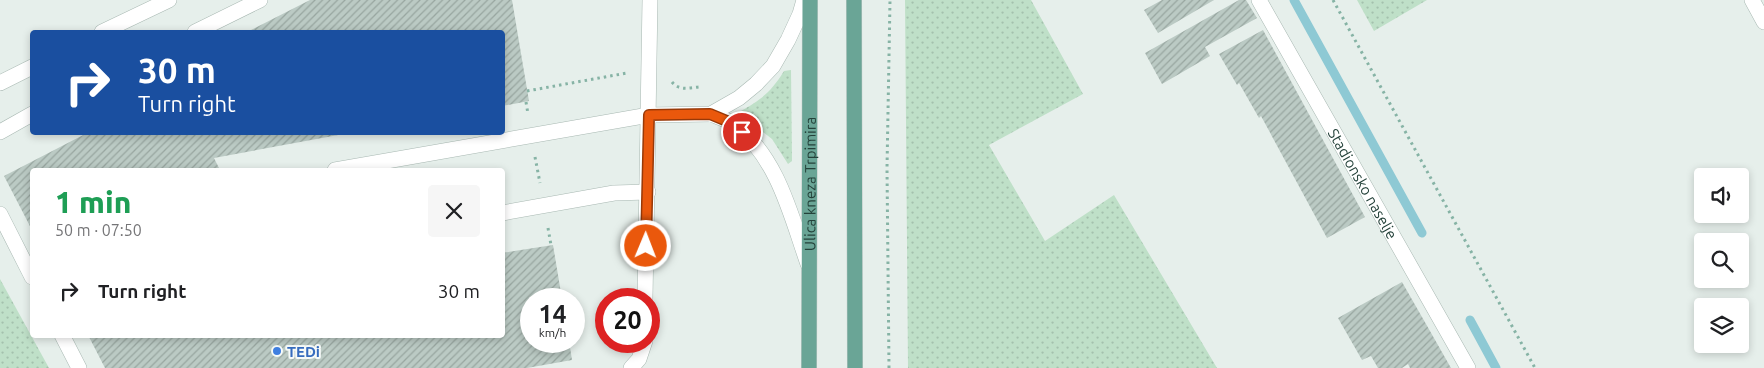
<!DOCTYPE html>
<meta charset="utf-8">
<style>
:root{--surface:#fff;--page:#f6f6f6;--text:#202124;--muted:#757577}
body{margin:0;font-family:Ubuntu,sans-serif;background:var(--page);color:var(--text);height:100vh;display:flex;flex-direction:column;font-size:19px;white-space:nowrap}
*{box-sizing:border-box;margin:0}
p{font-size:16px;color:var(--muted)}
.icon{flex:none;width:28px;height:28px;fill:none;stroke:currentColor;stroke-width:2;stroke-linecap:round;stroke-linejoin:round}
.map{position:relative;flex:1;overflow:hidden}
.side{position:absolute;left:30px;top:168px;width:475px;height:170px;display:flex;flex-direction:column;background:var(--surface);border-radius:5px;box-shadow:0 2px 8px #0003}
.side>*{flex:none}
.guide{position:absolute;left:30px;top:30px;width:475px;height:105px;border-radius:5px;box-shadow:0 2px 8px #0003;background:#1a4fa0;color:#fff;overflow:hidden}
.tools{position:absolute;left:1694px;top:168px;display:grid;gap:10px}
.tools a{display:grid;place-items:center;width:55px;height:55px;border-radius:5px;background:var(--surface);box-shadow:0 2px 8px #0003;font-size:25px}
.speed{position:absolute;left:520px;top:288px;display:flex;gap:10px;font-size:25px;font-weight:700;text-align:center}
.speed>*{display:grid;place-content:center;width:65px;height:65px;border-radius:50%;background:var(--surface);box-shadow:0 2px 8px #0003;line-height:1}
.speed small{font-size:12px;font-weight:400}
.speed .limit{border:8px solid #d22;background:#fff;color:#111}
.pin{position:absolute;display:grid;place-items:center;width:42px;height:42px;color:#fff;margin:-21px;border:2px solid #fff;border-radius:50%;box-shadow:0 1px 5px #0007}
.me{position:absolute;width:55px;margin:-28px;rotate:1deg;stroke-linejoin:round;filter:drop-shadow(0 0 4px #0008)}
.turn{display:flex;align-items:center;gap:18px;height:105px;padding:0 25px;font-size:22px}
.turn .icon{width:65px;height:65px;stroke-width:2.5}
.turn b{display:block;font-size:35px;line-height:42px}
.round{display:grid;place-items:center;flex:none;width:52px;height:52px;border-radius:5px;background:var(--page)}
.summary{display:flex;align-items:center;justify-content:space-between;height:85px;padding:0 25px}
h1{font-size:30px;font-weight:800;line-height:38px;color:#1e9e55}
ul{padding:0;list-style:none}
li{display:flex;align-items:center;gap:15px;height:75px;padding:0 25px}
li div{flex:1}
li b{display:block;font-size:19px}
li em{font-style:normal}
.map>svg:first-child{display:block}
.grass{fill:url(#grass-dots)}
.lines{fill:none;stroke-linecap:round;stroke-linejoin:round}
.stream{stroke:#8ec9d4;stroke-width:9}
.building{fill:url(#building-hatch)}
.minor-casing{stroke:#a8b8b2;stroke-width:16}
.major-casing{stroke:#c2cac8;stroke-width:16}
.path{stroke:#86b3a5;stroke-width:3;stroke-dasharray:2.5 4;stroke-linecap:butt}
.minor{stroke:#fff;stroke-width:15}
.major{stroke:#6aa596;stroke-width:15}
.route-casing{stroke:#983908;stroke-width:12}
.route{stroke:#ea580c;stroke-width:9}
.shop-dot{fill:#3f7fe0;stroke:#f7fbf9;stroke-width:2}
.labels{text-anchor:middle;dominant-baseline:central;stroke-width:4;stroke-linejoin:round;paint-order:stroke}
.street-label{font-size:15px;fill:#24423a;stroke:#f7fbf9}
.shop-label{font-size:15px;font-weight:bold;fill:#366cbe;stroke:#f7fbf9;text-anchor:start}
</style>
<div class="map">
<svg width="1764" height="368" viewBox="0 0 1764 368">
<defs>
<pattern id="grass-dots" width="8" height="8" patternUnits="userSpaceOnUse" patternTransform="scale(1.25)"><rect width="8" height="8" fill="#bfe0c8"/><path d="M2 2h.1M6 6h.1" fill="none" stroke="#a4c1ad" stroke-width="1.8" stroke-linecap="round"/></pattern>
<pattern id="building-hatch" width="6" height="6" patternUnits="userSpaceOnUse" patternTransform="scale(1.25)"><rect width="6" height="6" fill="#bbcac4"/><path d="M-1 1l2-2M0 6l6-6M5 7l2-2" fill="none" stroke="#98a6a0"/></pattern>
</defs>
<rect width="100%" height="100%" fill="#e6efeb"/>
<!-- grass -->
<g class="grass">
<path d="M905 0H1031L1083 94 989 145 1045 241 1114 195 1217 368H908Z"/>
<path d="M1357 0H1427L1374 31Z"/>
<path d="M791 70 792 161 788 164 772 139 742 116 741 111C762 99 771 92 784 71Z"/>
<path d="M0 279 49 368H0Z"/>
</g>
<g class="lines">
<!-- stream -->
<g class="stream">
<path d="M1294 0 1422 233"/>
<path d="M1470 320 1496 368"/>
</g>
</g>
<!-- building -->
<g class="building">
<path d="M310 0H512L529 101 502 106V32H247Z"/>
<path d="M1162 0H1214L1158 33 1144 10Z"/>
<path d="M1239 0H1246L1257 18 1205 47 1210 56 1162 84 1145 53Z"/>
<path d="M1263 30 1365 217 1327 238 1261 116 1259 118 1239 83 1237 85 1219 54Z"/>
<path d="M89 132H349V133L214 158 220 170H32V230L4 176Z"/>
<path d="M553 245 562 299H531V341H569L572 360 527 368H105L88 335H502V253Z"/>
<path d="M1402 282 1426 324 1451 368H1410L1408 364 1402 368H1378L1371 356 1362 360 1338 318Z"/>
</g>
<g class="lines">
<defs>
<g id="minor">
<path id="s1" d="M1259 0 1468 368"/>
<path d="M1752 0 1764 22"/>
<path d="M102 32 169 0"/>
<path d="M195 32 260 0"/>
<path d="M0 83 32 67"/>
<path d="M711 114C718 117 728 120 735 125 778 158 791 216 808 264"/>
<path d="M0 132 32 114"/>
<path d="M335 170 649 115 711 114 739 98 756 84 773 66 788 40 800 14 804 0"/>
<path d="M502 213 614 193 648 192"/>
<path d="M0 214 32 277"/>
<path d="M645 299 650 0"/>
<path d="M62 335 79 368"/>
<path d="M631 368 639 359 645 341"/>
</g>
<g id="major">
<path d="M854 0 855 368"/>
<path id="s2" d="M809 368 810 0"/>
</g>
</defs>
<!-- minor casing -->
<use href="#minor" class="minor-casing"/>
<!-- major casing -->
<use href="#major" class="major-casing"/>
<!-- path -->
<g class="path">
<path d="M1333 0 1535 368"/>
<path d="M672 82C679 91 689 88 699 87"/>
<path d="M527 91 627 73"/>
<path d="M526 102 528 114"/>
<path d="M535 157 540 183"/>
<path d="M548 228 551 245"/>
<path d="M889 368 887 168 890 0"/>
</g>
<!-- minor -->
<use href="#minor" class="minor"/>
<!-- major -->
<use href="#major" class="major"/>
</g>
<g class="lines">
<defs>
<path id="route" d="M646 246 649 115 710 114 734 124 742 132"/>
</defs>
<!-- route casing -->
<use href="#route" class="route-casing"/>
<!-- route -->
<use href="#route" class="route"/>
</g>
<!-- markers -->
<circle class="shop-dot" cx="277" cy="351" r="5"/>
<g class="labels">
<!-- street labels -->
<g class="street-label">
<text stroke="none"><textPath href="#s2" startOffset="184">Ulica kneza Trpimira</textPath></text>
<text stroke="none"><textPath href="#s1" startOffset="211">Stadionsko naselje</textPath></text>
</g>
<!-- shop labels -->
<g class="shop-label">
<text x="287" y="351">TEDi</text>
</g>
</g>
</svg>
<div class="tools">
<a><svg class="icon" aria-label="sound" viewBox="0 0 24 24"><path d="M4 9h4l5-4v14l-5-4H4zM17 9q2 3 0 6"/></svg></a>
<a><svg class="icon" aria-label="search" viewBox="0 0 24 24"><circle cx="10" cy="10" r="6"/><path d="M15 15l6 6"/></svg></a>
<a><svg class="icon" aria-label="layers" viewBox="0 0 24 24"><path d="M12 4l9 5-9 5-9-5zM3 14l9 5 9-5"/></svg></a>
</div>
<div class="speed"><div>14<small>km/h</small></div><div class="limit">20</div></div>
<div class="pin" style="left:742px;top:132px;background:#d93025"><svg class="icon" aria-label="arrive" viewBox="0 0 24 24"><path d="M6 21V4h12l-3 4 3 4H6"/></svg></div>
<svg class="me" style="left:646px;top:246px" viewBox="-20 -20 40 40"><circle r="17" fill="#ea580c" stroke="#fff" stroke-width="3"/><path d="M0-11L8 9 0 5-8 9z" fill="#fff"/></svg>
<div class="guide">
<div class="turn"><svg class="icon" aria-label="right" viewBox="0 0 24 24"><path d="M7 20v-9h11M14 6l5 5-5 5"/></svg><div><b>30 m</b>Turn right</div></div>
</div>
<section class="side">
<div class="summary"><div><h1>1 min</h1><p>50 m · 07:50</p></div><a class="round"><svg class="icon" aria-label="close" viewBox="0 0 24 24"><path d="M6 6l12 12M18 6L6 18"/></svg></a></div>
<ul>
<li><svg class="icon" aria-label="right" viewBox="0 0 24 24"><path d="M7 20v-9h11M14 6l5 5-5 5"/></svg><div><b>Turn right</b></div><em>30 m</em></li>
</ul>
</section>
</div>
